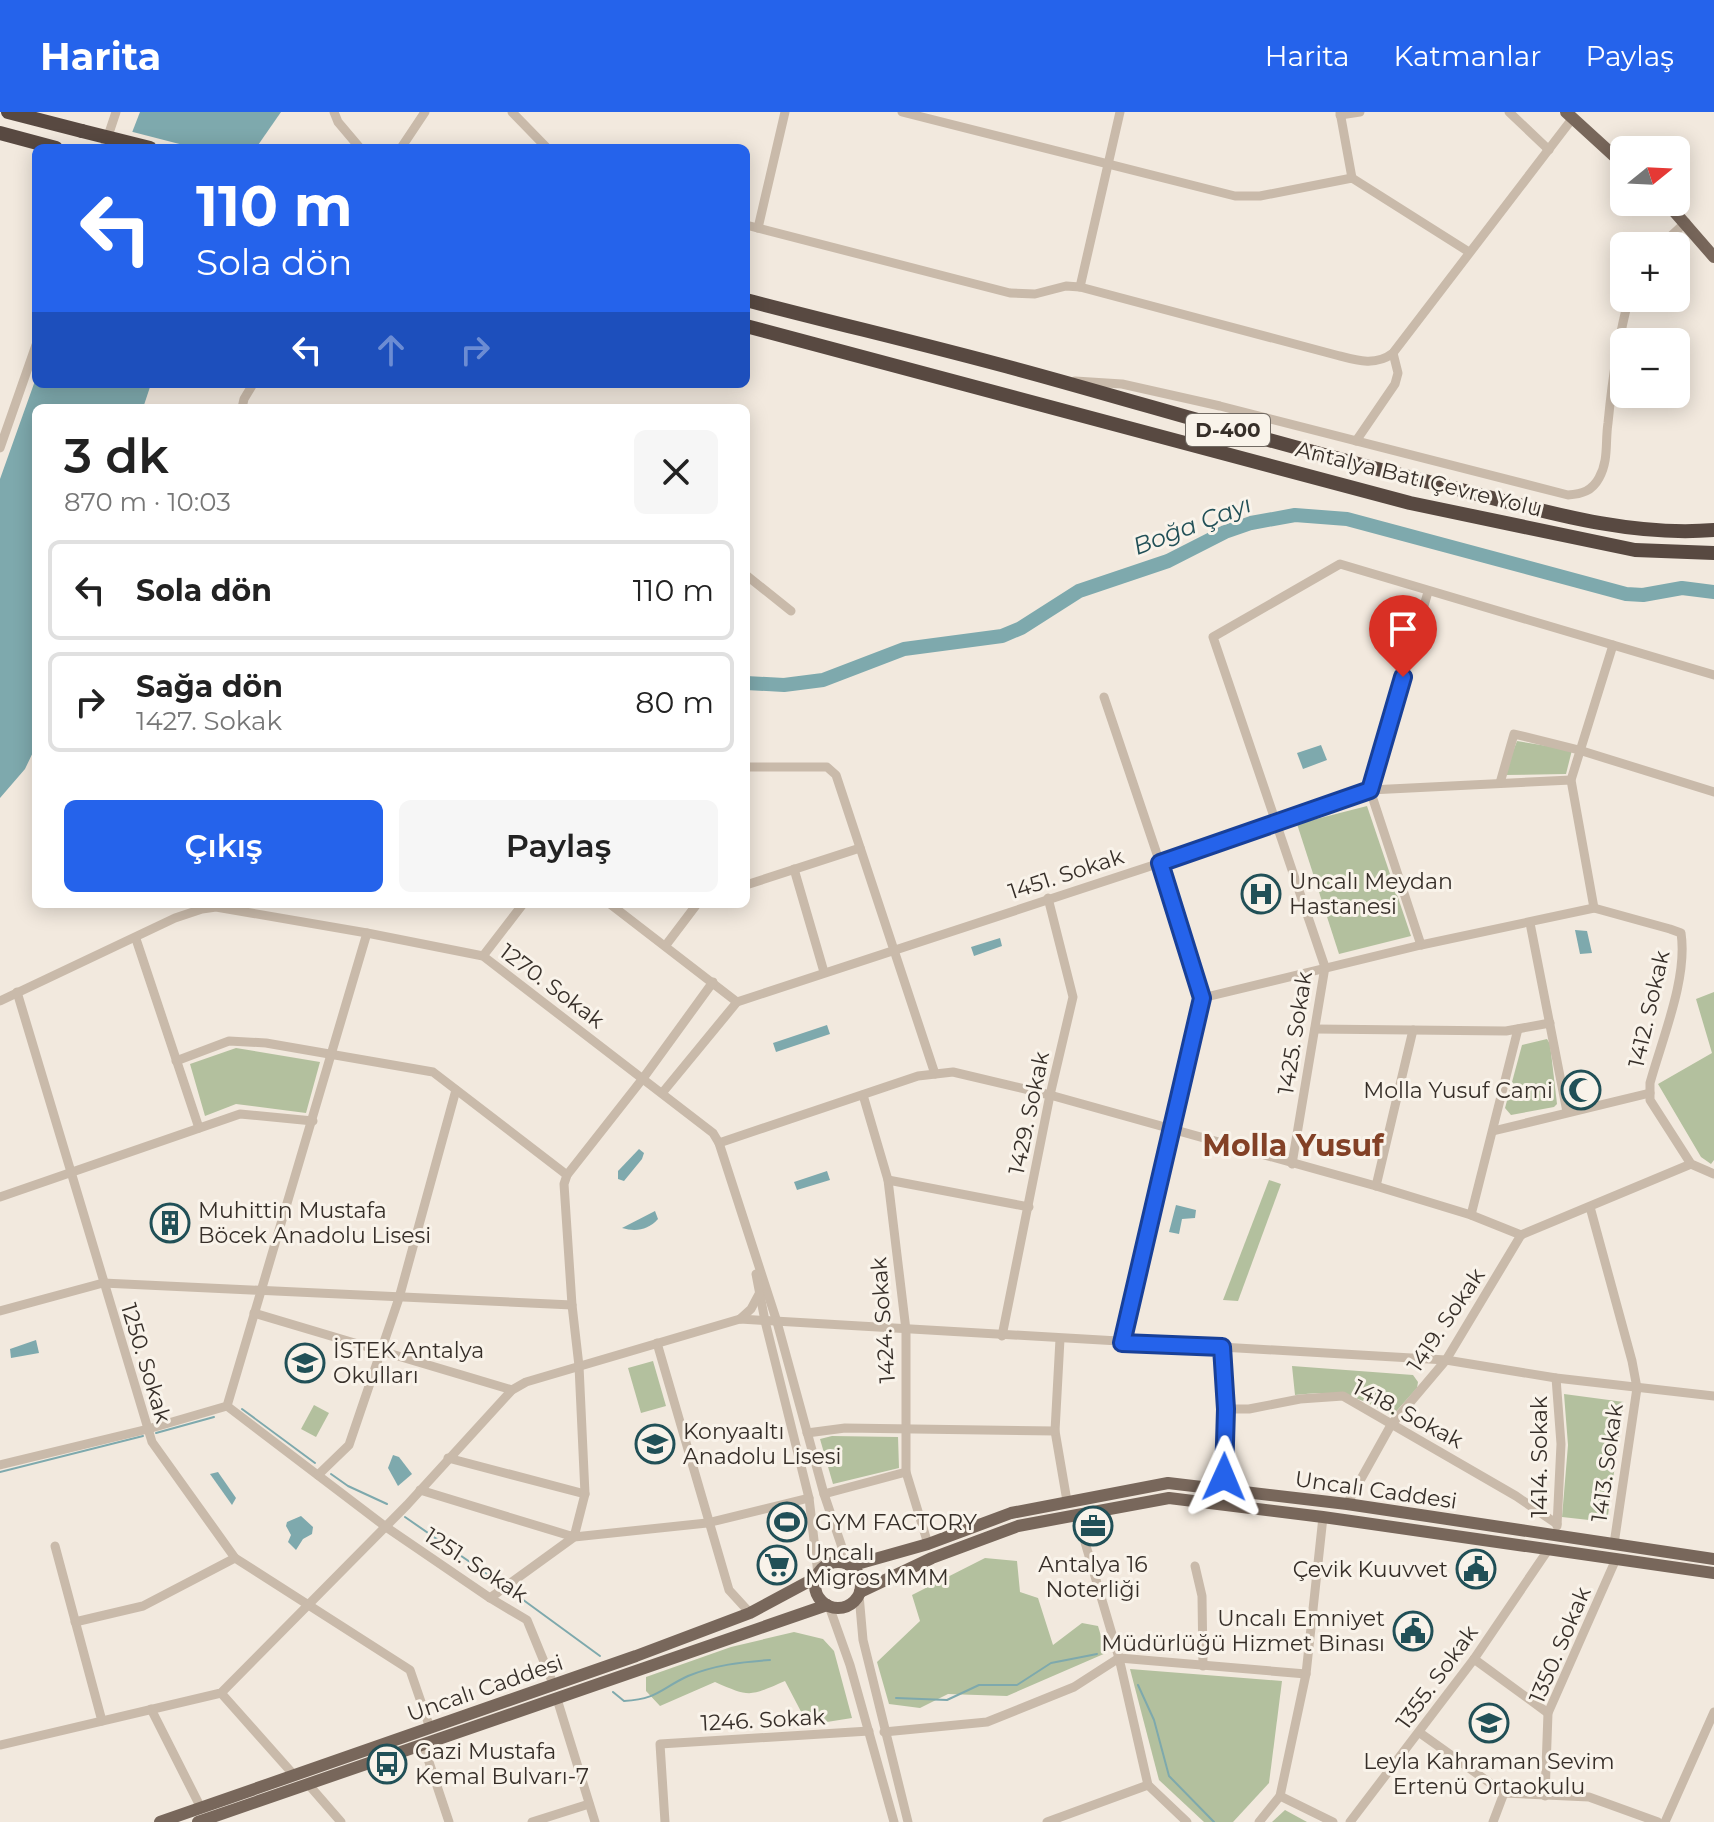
<!DOCTYPE html>
<html lang="tr">
<meta charset="utf-8">
<style>
:root{--surface:#fff;--page:#f6f6f6;--text:#222;--muted:#767676;--line:#e0e0e0;--accent:#2563eb}
body{margin:0;font-family:Montserrat,sans-serif;background:var(--page);color:var(--text);height:100vh;display:flex;flex-direction:column;font-size:30px;white-space:nowrap}
*{box-sizing:border-box;margin:0}
p{font-size:26px;color:var(--muted)}
.icon{flex:none;width:44px;height:44px;fill:none;stroke:currentColor;stroke-width:2;stroke-linecap:round;stroke-linejoin:round}
.map{position:relative;flex:1;overflow:hidden}
.side{position:absolute;left:32px;top:292px;width:718px;height:504px;display:flex;flex-direction:column;background:var(--surface);border-radius:12px;box-shadow:0 4px 20px #0003}
.side>*{flex:none}
.banner{position:absolute;left:32px;top:32px;width:718px;height:244px;border-radius:12px;box-shadow:0 4px 20px #0003;background:#2563eb;color:#fff;overflow:hidden}
.needle{width:52px;rotate:72deg}
.fabs{position:absolute;left:1610px;top:24px;display:grid;gap:16px}
.fabs a{display:grid;place-items:center;width:80px;height:80px;border-radius:12px;background:var(--surface);box-shadow:0 4px 20px #0003;font-size:40px}
.pin{position:absolute;display:grid;place-items:center;width:68px;height:68px;color:#fff;margin:-82px -34px;border-radius:50% 50% 50% 0;rotate:-45deg;box-shadow:0 0 8px #0007}
.pin .icon{rotate:45deg}
.me{position:absolute;width:88px;margin:-44px;rotate:1deg;stroke-linejoin:round;filter:drop-shadow(0 0 6px #0008)}
.turn{display:flex;align-items:center;gap:28px;height:168px;padding:0 32px;font-size:36px}
.turn .icon{width:104px;height:104px;stroke-width:2.5}
.turn b{display:block;font-size:56px;line-height:68px}
.lanes{display:flex;align-items:center;height:76px;padding:0 32px;background:#0003;justify-content:center;gap:40px;direction:ltr}
.lanes .off{opacity:.35}
.round{display:grid;place-items:center;flex:none;width:84px;height:84px;border-radius:12px;background:var(--page)}
.summary{display:flex;align-items:center;justify-content:space-between;height:136px;padding:0 32px}
h1{font-size:48px;font-weight:600;line-height:60px}
.button{display:flex;gap:16px;margin-top:auto;padding:16px 32px}
.button a{flex:1;height:92px;border-radius:12px;background:var(--accent);color:#fff;font-size:32px;font-weight:600;line-height:92px;text-align:center}
.button a+a{background:var(--page);color:var(--text)}
ul{padding:0;list-style:none}
li{display:flex;align-items:center;gap:24px;height:100px;margin:0 16px 12px;padding:0 16px;border:4px solid var(--line);border-radius:12px}
li div{flex:1}
li b{display:block;font-size:30px}
li em{font-style:normal}
header{display:flex;align-items:center;gap:48px;box-sizing:border-box;height:112px;padding:0 40px;background:var(--accent);color:#fff}
header strong{font-size:38px}
nav{display:flex;gap:44px;margin-inline-start:auto;font-size:28px}
.map>svg:first-child{display:block}
.green{fill:#b3c09e}
.water{fill:#7ea9ad}
.pier{fill:#f2e9de}
.lines{fill:none;stroke-linecap:round;stroke-linejoin:round}
.stream{stroke:#7ea9ad;stroke-width:2}
.river{stroke:#7ea9ad;stroke-width:14}
.minor{stroke:#c9baaa;stroke-width:9}
.major{stroke:#78675b;stroke-width:12}
.highway{stroke:#584941;stroke-width:14}
.highway-bridge{stroke:#584941;stroke-width:14}
.route-casing{stroke:#184099;stroke-width:20}
.route{stroke:#2563eb;stroke-width:14}
.labels{text-anchor:middle;dominant-baseline:central;stroke-width:6;stroke-linejoin:round;paint-order:stroke}
.shield{fill:#f9f3ea;stroke:#716a63;stroke-width:2}
.shield-label{font-size:20px;font-weight:bold;fill:#372f29}
.street-label{font-size:22px;fill:#372f29;stroke:#f9f3ea}
.poi-label{font-size:22px;fill:#372f29;stroke:#f9f3ea;text-anchor:start}
.water-label{font-size:24px;font-style:italic;fill:#215057;stroke:#f9f3ea}
.district-label{font-size:30px;font-weight:bold;fill:#834126;stroke:#f9f3ea}
</style>
<header>
<strong>Harita</strong>
<nav><a>Harita</a><a>Katmanlar</a><a>Paylaş</a></nav>
</header>
<div class="map">
<svg width="1714" height="1710" viewBox="0 0 1714 1710">
<rect width="100%" height="100%" fill="#f2e9de"/>
<!-- green -->
<g class="green">
<path d="M1517 629 1572 638 1566 662 1504 663Z"/>
<path d="M1367 694 1411 824 1339 842 1297 712Z"/>
<path d="M1714 880V1048L1711 1052 1701 1045 1658 972 1712 941 1696 887Z"/>
<path d="M1547 927 1550 932 1557 992 1554 995 1511 1003 1505 996 1522 933Z"/>
<path d="M236 936 320 950 306 1001 236 992 205 1004 190 952Z"/>
<path d="M1269 1068 1281 1072 1238 1189 1223 1188Z"/>
<path d="M653 1249 666 1294 641 1301 628 1256Z"/>
<path d="M1292 1254 1413 1263 1418 1270 1417 1276 1392 1304C1351 1281 1342 1278 1295 1283Z"/>
<path d="M1564 1282 1624 1290 1607 1410 1562 1405 1568 1333Z"/>
<path d="M314 1293 329 1301 316 1325 301 1317Z"/>
<path d="M832 1324 898 1325 899 1356 833 1372 820 1327Z"/>
<path d="M985 1446 1017 1449 1020 1480 1038 1486 1053 1533 1082 1511 1098 1514 1106 1541 1007 1584 948 1582 920 1596 889 1592 877 1550 920 1509 912 1483Z"/>
<path d="M794 1520 823 1527 834 1539 852 1606 808 1613 785 1569C750 1584 751 1586 715 1570L660 1594 646 1579V1565L731 1535Z"/>
<path d="M1130 1557 1282 1569 1269 1671 1233 1710H1204L1159 1668Z"/>
<path d="M1285 1698 1307 1710H1272Z"/>
</g>
<!-- water -->
<g class="water">
<path d="M140 0H281L256 36H126Z"/>
<path d="M36 266V272H151L143 296H36V634L25 657 0 686V367Z"/>
<path d="M1321 633 1327 648 1303 657 1297 641Z"/>
<path d="M1575 818 1587 819 1592 841 1580 842Z"/>
<path d="M1000 826 1002 834 974 844 971 835Z"/>
<path d="M827 913 830 922 776 940 773 931Z"/>
<path d="M639 1037 644 1041 642 1047 624 1069 618 1067V1059Z"/>
<path d="M827 1059 830 1068 797 1078 794 1070Z"/>
<path d="M1176 1093 1196 1098 1195 1106 1182 1107 1179 1122 1169 1120Z"/>
<path d="M655 1099 658 1107C648 1118 636 1120 622 1116Z"/>
<path d="M36 1228 39 1241 11 1246 10 1237Z"/>
<path d="M393 1343 399 1345 412 1362 398 1374 388 1356Z"/>
<path d="M218 1360 236 1386 232 1393 210 1362Z"/>
<path d="M301 1404 313 1415 312 1422 303 1427 296 1438 288 1430 291 1423 286 1414 287 1410Z"/>
</g>
<!-- pier -->
<path class="pier" d="M129 19 195 36H122Z"/>
<g class="lines">
<!-- stream -->
<g class="stream">
<path d="M242 1297 315 1351"/>
<path d="M156 1321 214 1305"/>
<path d="M0 1360 143 1324"/>
<path d="M331 1362 348 1374 387 1392"/>
<path d="M405 1405 493 1466"/>
<path d="M511 1479 600 1544"/>
<path d="M1138 1573 1154 1608 1169 1664 1214 1710"/>
<path d="M613 1580 624 1589C658 1587 660 1577 688 1564 715 1553 741 1550 770 1548"/>
<path d="M896 1586 947 1588 979 1573H1017L1051 1551 1097 1542"/>
</g>
<!-- river -->
<path class="river" d="M746 571 784 573 823 568 904 537 1002 524 1021 516 1079 479 1168 449 1225 420 1251 411 1295 403 1347 407 1626 482 1643 483 1682 476 1714 480"/>
<!-- minor -->
<g class="minor">
<path d="M334 0 338 10 360 36"/>
<path d="M512 0 547 36"/>
<path d="M902 0 1235 84H1260L1352 66 1469 140"/>
<path d="M1340 0 1352 66"/>
<path d="M1509 0 1549 38"/>
<path d="M1340 3 1360 0"/>
<path d="M104 36 116 0"/>
<path d="M401 36 425 0"/>
<path d="M746 113 1010 181 1035 182 1066 174 1080 175 1336 243C1355 248 1375 255 1393 241L1572 7"/>
<path d="M758 116 785 0"/>
<path d="M1660 134 1686 110"/>
<path d="M1080 175 1120 0"/>
<path d="M1075 269 1122 272 1220 294 1568 383C1582 382 1592 379 1599 366 1609 348 1605 330 1608 311 1612 270 1618 226 1629 186"/>
<path d="M242 296 244 287 253 272"/>
<path d="M1356 329 1395 272 1398 261 1393 241"/>
<path d="M0 336 36 233"/>
<path d="M746 463 791 499"/>
<path d="M1104 585 1160 751 1202 886 1122 1231"/>
<path d="M746 655H827L836 663 935 962"/>
<path d="M1500 671 1514 622 1579 638 1714 680"/>
<path d="M794 757 824 860"/>
<path d="M746 773 860 736"/>
<path d="M610 792 737 890"/>
<path d="M1594 796 1571 668 1613 533"/>
<path d="M1530 811 1567 1000"/>
<path d="M136 827 199 1016"/>
<path d="M666 833 697 792"/>
<path d="M1421 833 1370 678 1428 480"/>
<path d="M483 844 523 792"/>
<path d="M17 880 152 1330 235 1446 410 1558 430 1616"/>
<path d="M1202 886 1421 833 1594 796 1670 817 1681 821C1688 866 1662 927 1650 971V988L1691 1052 1714 1062"/>
<path d="M0 889 175 806 202 797 216 795 367 821 483 844 713 1021 719 1031 777 1210 824 1382 848 1453"/>
<path d="M1315 917 1506 919 1550 911"/>
<path d="M176 949 229 929 266 931 433 960 567 1063"/>
<path d="M663 980 737 890 1160 751 1370 678 1571 668"/>
<path d="M863 983 888 1068 906 1218V1360L928 1432"/>
<path d="M1493 1019 1650 981"/>
<path d="M719 1031 918 964 953 960 1050 983 1376 1074 1471 1103 1521 1123 1691 1052"/>
<path d="M1292 1052 1325 855 1213 525 1340 452 1714 563"/>
<path d="M888 1068 1029 1095"/>
<path d="M1376 1074 1413 918"/>
<path d="M0 1085 240 1002 313 1009"/>
<path d="M1590 1095 1632 1249 1637 1276 1614 1432"/>
<path d="M1471 1103 1518 917"/>
<path d="M756 1162 765 1209 809 1386 818 1462"/>
<path d="M0 1199 103 1171 572 1193"/>
<path d="M254 1201 512 1278"/>
<path d="M740 1207 751 1197 759 1182"/>
<path d="M1002 1224 1050 983 1073 885 1048 786"/>
<path d="M1060 1227 1055 1319 1067 1389"/>
<path d="M657 1231 729 1478 750 1501"/>
<path d="M1222 1235 1226 1297 1224 1378"/>
<path d="M1556 1266 1561 1332 1557 1414"/>
<path d="M227 1294 386 1415 490 1486 527 1508 554 1574"/>
<path d="M1226 1297H1249L1300 1287 1343 1284 1516 1384 1557 1412"/>
<path d="M807 1321 845 1316 1055 1319"/>
<path d="M448 1346 585 1382"/>
<path d="M0 1353 148 1317 227 1294 367 821"/>
<path d="M318 1363 349 1333 399 1186 456 978"/>
<path d="M420 1378 574 1425 585 1382 579 1254 572 1193 564 1072 567 1063 644 965 713 870"/>
<path d="M824 1382 906 1360"/>
<path d="M1347 1392 1391 1313 1446 1248 1521 1123"/>
<path d="M1077 1403 1119 1546 1148 1673 1187 1710"/>
<path d="M55 1434 102 1609"/>
<path d="M1195 1454 1202 1484 1203 1554"/>
<path d="M859 1483 863 1528 908 1710"/>
<path d="M490 1486 574 1425 707 1411 809 1386"/>
<path d="M829 1494 850 1553 894 1710"/>
<path d="M75 1510 143 1494 235 1446"/>
<path d="M1474 1547 1548 1601"/>
<path d="M221 1581 293 1662"/>
<path d="M557 1587 595 1710"/>
<path d="M151 1597 201 1696"/>
<path d="M884 1620 987 1610 1074 1575 1119 1546 1306 1562"/>
<path d="M1420 1621 1504 1681 1589 1685 1658 1710"/>
<path d="M423 1632 449 1710"/>
<path d="M0 1633 221 1581 407 1393 512 1278 526 1270 740 1207 1446 1248 1556 1266 1714 1284"/>
<path d="M308 1672 341 1710"/>
<path d="M1280 1684 1333 1710"/>
<path d="M1545 1684 1548 1601 1616 1447"/>
<path d="M532 1710 589 1692"/>
<path d="M665 1710 660 1632 869 1619"/>
<path d="M1047 1710 1148 1673"/>
<path d="M1259 1710 1280 1684 1306 1562 1323 1405"/>
<path d="M1350 1710 1474 1547 1548 1438"/>
<path d="M1493 1710 1504 1681"/>
<path d="M1665 1710 1714 1600"/>
</g>
<!-- major -->
<g class="major">
<path d="M1566 0 1624 53"/>
<path d="M1666 90 1714 145"/>
<circle cx="838" cy="1473" r="23"/>
<path d="M850 1454 928 1432 1011 1401 1168 1371 1347 1392 1714 1447"/>
<path d="M860 1480 932 1446 1018 1414 1169 1386 1323 1405 1714 1461"/>
<path d="M160 1710 636 1544 750 1501 817 1465"/>
<path d="M198 1710 827 1493"/>
</g>
<!-- highway -->
<g class="highway">
<path d="M8 0 82 19"/>
<path d="M0 21 56 36"/>
<path d="M746 188C849 215 954 239 1056 268 1181 303 1304 340 1429 370 1522 392 1618 426 1714 418"/>
<path d="M746 214 1410 391 1635 438 1714 441"/>
</g>
<!-- highway-bridge -->
<path class="highway-bridge" d="M82 19 150 36"/>
</g>
<g class="lines">
<defs>
<path id="route" d="M1224 1365 1226 1297 1222 1235 1122 1231 1202 886 1160 751 1370 678 1403 565"/>
</defs>
<!-- route casing -->
<use href="#route" class="route-casing"/>
<!-- route -->
<use href="#route" class="route"/>
</g>
<!-- icons -->
<defs>
<symbol id="hospital-ring" viewBox="-11 -11 22 22"><circle r="9.5" fill="#f9f3ea" stroke="#215057" stroke-width="1.5"/><path d="M-5-5h3v3.5h4V-5h3V5h-3V1.5h-4V5h-3Z" fill="#215057"/></symbol>
<symbol id="mosque-ring" viewBox="-11 -11 22 22"><circle r="9.5" fill="#f9f3ea" stroke="#215057" stroke-width="1.5"/><path d="M3.5-4.9A6 6 0 1 0 3.5 4.9A5 5 0 1 1 3.5-4.9Z" fill="#215057"/></symbol>
<symbol id="building-ring" viewBox="-11 -11 22 22"><circle r="9.5" fill="#f9f3ea" stroke="#215057" stroke-width="1.5"/><path d="M-4-6H4V6H1V3H-1V6H-4ZM-2.5-4.3h1.7v1.8h-1.7ZM.8-4.3h1.7v1.8H.8ZM-2.5-1h1.7V.8h-1.7ZM.8-1h1.7V.8H.8Z" fill="#215057"/></symbol>
<symbol id="school-ring" viewBox="-11 -11 22 22"><circle r="9.5" fill="#f9f3ea" stroke="#215057" stroke-width="1.5"/><path d="M0-5L7-2L0 1L-7-2ZM-4 1L0 2.5L4 1V4Q0 6-4 4Z" fill="#215057"/></symbol>
<symbol id="stadium-ring" viewBox="-11 -11 22 22"><circle r="9.5" fill="#f9f3ea" stroke="#215057" stroke-width="1.5"/><path d="M0-5a6.5 5 0 1 0 0 10a6.5 5 0 1 0 0-10ZM-3.5-1.8h7v3.6h-7Z" fill="#215057"/></symbol>
<symbol id="office-ring" viewBox="-11 -11 22 22"><circle r="9.5" fill="#f9f3ea" stroke="#215057" stroke-width="1.5"/><path d="M-6-3h4V-5.5h4V-3h4V5H-6ZM-1-4.5V-3h2v-1.5ZM-6 0V1H6V0Z" fill="#215057"/></symbol>
<symbol id="supermarket-ring" viewBox="-11 -11 22 22"><circle r="9.5" fill="#f9f3ea" stroke="#215057" stroke-width="1.5"/><path d="M-6-5.5h2.5l.6 2H6L4.5 2H-2.5L-4.4-4H-6ZM-1.5 3.2a1.3 1.3 0 1 0 .1 0ZM3 3.2a1.3 1.3 0 1 0 .1 0Z" fill="#215057"/></symbol>
<symbol id="civic-ring" viewBox="-11 -11 22 22"><circle r="9.5" fill="#f9f3ea" stroke="#215057" stroke-width="1.5"/><path d="M-.6-6.5H3V-4.5H.6V-3L4-1V1h2V6H-6V1h2V-1L-.6-3ZM-1.2 2.5V6h2.4V2.5Z" fill="#215057"/></symbol>
<symbol id="bus-ring" viewBox="-11 -11 22 22"><circle r="9.5" fill="#f9f3ea" stroke="#215057" stroke-width="1.5"/><path d="M-5-6H5V4H4V6H2V4H-2V6H-4V4H-5ZM-3.5-4V0h7V-4ZM-3.5 1.2v1.5H-2V1.2ZM2 1.2v1.5H3.5V1.2Z" fill="#215057"/></symbol>
</defs>
<g fill-rule="evenodd">
<use href="#hospital-ring" x="1239" y="760" width="44" height="44"/>
<use href="#mosque-ring" x="1559" y="956" width="44" height="44"/>
<use href="#building-ring" x="148" y="1089" width="44" height="44"/>
<use href="#school-ring" x="283" y="1229" width="44" height="44"/>
<use href="#school-ring" x="633" y="1310" width="44" height="44"/>
<use href="#stadium-ring" x="765" y="1388" width="44" height="44"/>
<use href="#office-ring" x="1071" y="1392" width="44" height="44"/>
<use href="#supermarket-ring" x="755" y="1431" width="44" height="44"/>
<use href="#civic-ring" x="1454" y="1435" width="44" height="44"/>
<use href="#civic-ring" x="1391" y="1497" width="44" height="44"/>
<use href="#school-ring" x="1467" y="1589" width="44" height="44"/>
<use href="#bus-ring" x="365" y="1630" width="44" height="44"/>
</g>
<g class="labels">
<!-- shield labels -->
<rect class="shield" x="1186" y="302" width="84" height="32" rx="6"/>
<g class="shield-label">
<text x="1228" y="318">D-400</text>
</g>
<!-- street labels -->
<g class="street-label">
<text transform="translate(1419 367) rotate(14)">Antalya Batı Çevre Yolu</text>
<text transform="translate(1066 762) rotate(-18)">1451. Sokak</text>
<text transform="translate(552 874) rotate(37)">1270. Sokak</text>
<text transform="translate(1649 897) rotate(-77)">1412. Sokak</text>
<text transform="translate(1295 921) rotate(-81)">1425. Sokak</text>
<text transform="translate(1029 1001) rotate(-78)">1429. Sokak</text>
<text transform="translate(883 1208) rotate(-94)">1424. Sokak</text>
<text transform="translate(1446 1208) rotate(-56)">1419. Sokak</text>
<text transform="translate(146 1251) rotate(73)">1250. Sokak</text>
<text transform="translate(1408 1302) rotate(28)">1418. Sokak</text>
<text transform="translate(1539 1345) rotate(-90)">1414. Sokak</text>
<text transform="translate(1607 1351) rotate(-82)">1413. Sokak</text>
<text transform="translate(1376 1378) rotate(8)">Uncalı Caddesi</text>
<text transform="translate(476 1453) rotate(33)">1251. Sokak</text>
<text transform="translate(1560 1533) rotate(-67)">1350. Sokak</text>
<text transform="translate(1437 1565) rotate(-54)">1355. Sokak</text>
<text transform="translate(485 1576) rotate(-19)">Uncalı Caddesi</text>
<text transform="translate(763 1608) rotate(-3)">1246. Sokak</text>
</g>
<!-- poi labels -->
<g class="poi-label">
<text x="1289" y="769">Uncalı Meydan<tspan x="1289" dy="25">Hastanesi</tspan></text>
<text x="1553" y="978" text-anchor="end">Molla Yusuf Cami</text>
<text x="198" y="1098">Muhittin Mustafa<tspan x="198" dy="25">Böcek Anadolu Lisesi</tspan></text>
<text x="333" y="1238">İSTEK Antalya<tspan x="333" dy="25">Okulları</tspan></text>
<text x="683" y="1319">Konyaaltı<tspan x="683" dy="25">Anadolu Lisesi</tspan></text>
<text x="815" y="1410">GYM FACTORY</text>
<text x="805" y="1440">Uncalı<tspan x="805" dy="25">Migros MMM</tspan></text>
<text x="1093" y="1452" text-anchor="middle">Antalya 16<tspan x="1093" dy="25">Noterliği</tspan></text>
<text x="1448" y="1457" text-anchor="end">Çevik Kuuvvet</text>
<text x="1385" y="1506" text-anchor="end">Uncalı Emniyet<tspan x="1385" dy="25">Müdürlüğü Hizmet Binası</tspan></text>
<text x="415" y="1639">Gazi Mustafa<tspan x="415" dy="25">Kemal Bulvarı-7</tspan></text>
<text x="1489" y="1649" text-anchor="middle">Leyla Kahraman Sevim<tspan x="1489" dy="25">Ertenü Ortaokulu</tspan></text>
</g>
<!-- water labels -->
<g class="water-label">
<text transform="translate(1192 413) rotate(-21)">Boğa Çayı</text>
</g>
<!-- district labels -->
<g class="district-label">
<text x="1293" y="1033">Molla Yusuf</text>
</g>
</g>
</svg>
<div class="fabs">
<a><svg class="needle" viewBox="-14 -14 28 28"><path d="M0-13l5 13h-10z" fill="#e53935"/><path d="M0 13l5-13h-10z" fill="#767676"/></svg></a>
<a>+</a>
<a>−</a>
</div>
<div class="pin" style="left:1403px;top:565px;background:#d93025"><svg class="icon" aria-label="arrive" viewBox="0 0 24 24"><path d="M6 21V4h12l-3 4 3 4H6"/></svg></div>
<svg class="me" style="left:1224px;top:1365px" viewBox="-20 -20 40 40"><path d="M0-17L14 15 0 8-14 15z" fill="#2563eb" stroke="#fff" stroke-width="4"/></svg>
<div class="banner">
<div class="turn"><svg class="icon" aria-label="left" viewBox="0 0 24 24"><path d="M17 20v-9H6M10 6l-5 5 5 5"/></svg><div><b>110 m</b>Sola dön</div></div>
<div class="lanes"><svg class="icon" aria-label="left" viewBox="0 0 24 24"><path d="M17 20v-9H6M10 6l-5 5 5 5"/></svg><svg class="icon off" aria-label="ahead" viewBox="0 0 24 24"><path d="M12 20V5M6 11l6-6 6 6"/></svg><svg class="icon off" aria-label="right" viewBox="0 0 24 24"><path d="M7 20v-9h11M14 6l5 5-5 5"/></svg></div>
</div>
<section class="side">
<div class="summary"><div><h1>3 dk</h1><p>870 m · 10:03</p></div><a class="round"><svg class="icon" aria-label="close" viewBox="0 0 24 24"><path d="M6 6l12 12M18 6L6 18"/></svg></a></div>
<ul>
<li><svg class="icon" aria-label="left" viewBox="0 0 24 24"><path d="M17 20v-9H6M10 6l-5 5 5 5"/></svg><div><b>Sola dön</b></div><em>110 m</em></li>
<li><svg class="icon" aria-label="right" viewBox="0 0 24 24"><path d="M7 20v-9h11M14 6l5 5-5 5"/></svg><div><b>Sağa dön</b><p>1427. Sokak</p></div><em>80 m</em></li>
</ul>
<div class="button"><a>Çıkış</a><a>Paylaş</a></div>
</section>
</div>
